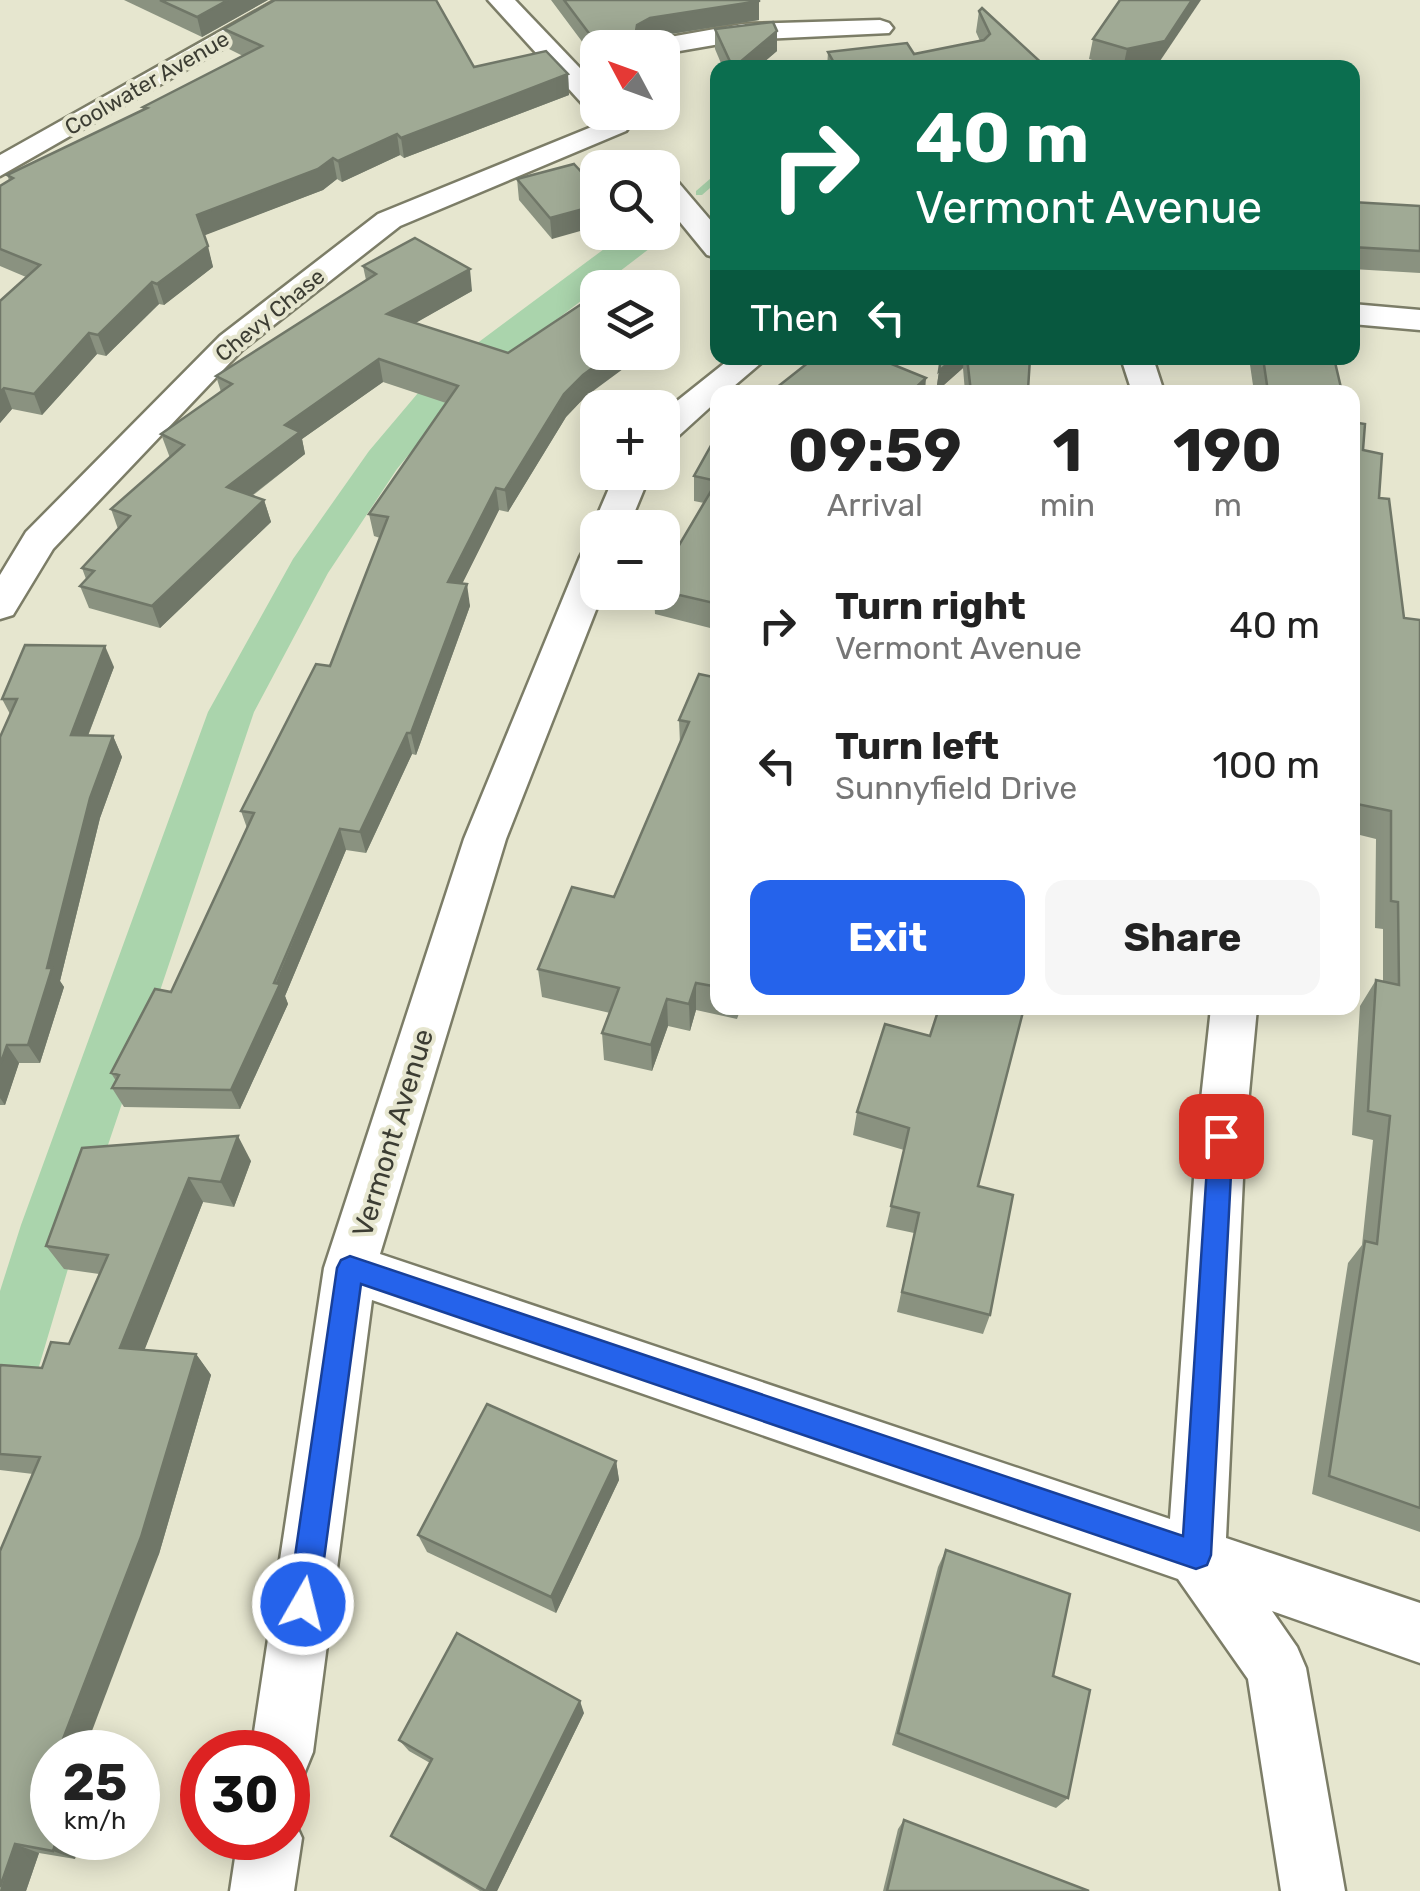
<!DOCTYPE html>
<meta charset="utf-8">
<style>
:root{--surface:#fff;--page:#f6f6f6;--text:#222;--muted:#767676;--accent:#2563eb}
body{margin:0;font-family:Rubik,sans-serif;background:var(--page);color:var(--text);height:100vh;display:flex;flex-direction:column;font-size:38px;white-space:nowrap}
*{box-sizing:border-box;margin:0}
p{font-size:32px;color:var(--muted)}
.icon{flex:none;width:55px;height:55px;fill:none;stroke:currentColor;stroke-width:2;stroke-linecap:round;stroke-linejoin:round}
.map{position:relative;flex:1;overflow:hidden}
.details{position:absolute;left:710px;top:385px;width:650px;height:630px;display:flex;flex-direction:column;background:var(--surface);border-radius:20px;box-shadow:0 5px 25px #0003}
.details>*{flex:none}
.hud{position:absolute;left:710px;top:60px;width:650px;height:305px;border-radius:20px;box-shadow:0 5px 25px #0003;background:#0b6e4f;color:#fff;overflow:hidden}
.needle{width:65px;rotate:311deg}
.buttons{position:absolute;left:580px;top:30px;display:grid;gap:20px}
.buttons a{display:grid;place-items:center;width:100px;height:100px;border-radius:20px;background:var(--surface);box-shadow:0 5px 25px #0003;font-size:50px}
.speed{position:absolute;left:30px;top:1730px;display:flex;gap:20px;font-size:50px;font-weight:700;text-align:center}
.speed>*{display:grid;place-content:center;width:130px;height:130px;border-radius:50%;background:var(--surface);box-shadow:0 5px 25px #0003;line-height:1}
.speed small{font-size:25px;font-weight:400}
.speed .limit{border:15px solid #d22;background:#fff;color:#111}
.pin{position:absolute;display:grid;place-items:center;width:85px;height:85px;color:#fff;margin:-42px;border-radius:20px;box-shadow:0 5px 15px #0006}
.me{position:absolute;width:110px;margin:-55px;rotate:8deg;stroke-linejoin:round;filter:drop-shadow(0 0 8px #0008)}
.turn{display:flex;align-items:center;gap:35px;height:210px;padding:0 40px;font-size:45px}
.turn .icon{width:130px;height:130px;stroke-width:2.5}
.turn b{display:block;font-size:70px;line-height:85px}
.then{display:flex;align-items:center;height:95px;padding:0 40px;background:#0003;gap:20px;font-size:38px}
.eta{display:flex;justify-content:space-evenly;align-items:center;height:170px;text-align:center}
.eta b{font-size:60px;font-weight:700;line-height:70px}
.action{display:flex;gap:20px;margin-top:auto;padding:20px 40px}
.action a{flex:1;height:115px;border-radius:20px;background:var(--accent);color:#fff;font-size:40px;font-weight:700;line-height:115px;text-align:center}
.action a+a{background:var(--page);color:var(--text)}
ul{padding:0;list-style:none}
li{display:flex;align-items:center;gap:30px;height:140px;padding:0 40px}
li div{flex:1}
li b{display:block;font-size:38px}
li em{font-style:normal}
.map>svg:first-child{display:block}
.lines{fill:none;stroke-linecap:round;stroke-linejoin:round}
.stream{fill:#aad4ac;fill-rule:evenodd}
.canal{fill:#aad4ac;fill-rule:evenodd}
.minor-casing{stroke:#7c7d67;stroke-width:5}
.minor{fill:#fff;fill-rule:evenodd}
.wall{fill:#8a9280}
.shaded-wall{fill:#707768}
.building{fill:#a0aa95;stroke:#707768;stroke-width:2.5}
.route{fill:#2563eb;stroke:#184099;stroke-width:2.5}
.labels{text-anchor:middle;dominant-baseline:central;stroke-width:8;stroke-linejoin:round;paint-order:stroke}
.far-street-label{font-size:22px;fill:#3c3d33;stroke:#e6e6cf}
.street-label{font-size:28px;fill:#3c3d33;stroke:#e6e6cf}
</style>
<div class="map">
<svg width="1420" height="1891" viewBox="0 0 1420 1891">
<rect width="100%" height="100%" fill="#e6e6cf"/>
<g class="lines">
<!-- stream -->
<path class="stream" d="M718 172V181L702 195H696V191Z"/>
<!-- canal -->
<path class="canal" d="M662 225 668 232 662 239 492 369 446 409 397 469 328 573 254 712 81 1225 32 1390 22 1412 0 1421V1291L21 1225 208 712 293 559 369 451 418 393 464 353 627 232H662Z"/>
<defs>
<g id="minor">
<path d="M276 0H308L0 176V155Z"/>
<path d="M488 0H515L598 87V112L588 110Z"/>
<path d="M880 20 889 23 893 28 889 33 743 40 662 54V48H640L653 40 743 24Z"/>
<path d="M616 117 630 125 626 131 400 226 242 350 53 549 13 615 0 619V575L26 532 220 336 378 214Z"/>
<path d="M662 172 672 175 718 229V258L707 255 662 200Z"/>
<path d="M1352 304 1420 310V330L1352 324Z"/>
<path d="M731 358H767L727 392H718V400L674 440 662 443V413Z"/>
<path d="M1121 358H1153L1164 392H1132Z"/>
<path d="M616 472H651L628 528H598L597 536 592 528Z"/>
<path d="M598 545V592H603L506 839 380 1254 1170 1519 1197 1136 1211 1008H1257L1245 1136 1226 1538 1420 1603V1663L1272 1611 1297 1647 1306 1668 1345 1891H1281L1248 1679 1178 1579 372 1300 313 1752 304 1774 288 1781V1752H251L324 1268 464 839 580 557 585 548Z"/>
<path d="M288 1813 292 1816 302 1838 294 1891H230L238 1838H288Z"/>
</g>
</defs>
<!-- minor casing -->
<use href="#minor" class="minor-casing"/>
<!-- minor -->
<use href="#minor" class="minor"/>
</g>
<!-- wall -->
<g class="wall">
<path d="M124 0H268L202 37Z"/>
<path d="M551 0H759V20L659 36 667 57 662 59V48H598V63Z"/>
<path d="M1120 0 1160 61 1130 68H1118L1089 59 1093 39Z"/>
<path d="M979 11 1047 68H827L828 52 914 54 980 41 976 32Z"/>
<path d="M224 29 474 67 568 74 569 95 404 158 400 155 342 182 337 179 323 190 204 235 213 267 164 305 159 304 106 356 97 354 42 415 12 409 0 423V301L26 277 0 266V186L9 180 7 175 144 110 143 107 243 56 229 49Z"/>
<path d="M715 29 777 31V51L757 68H723L715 49Z"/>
<path d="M517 179 598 190 552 239 519 200Z"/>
<path d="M1352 202 1420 206V273L1352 269Z"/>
<path d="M363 266 472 291 415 323 585 397 566 417 508 512 499 510 462 584 470 606 416 755 412 754 366 853 346 850 285 996 288 1004 240 1109 124 1107 112 1088 116 1081 111 1073 171 992 247 828 241 811 330 666 380 538 374 536 369 514 446 403 383 382 302 439 305 454 252 496 264 500 271 522 160 628 89 608 80 586 86 579 82 568 118 529 111 509 170 458 161 434 221 392 216 376 366 280Z"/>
<path d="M941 358H1030L1028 390 1049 392H965L963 368 936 392Z"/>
<path d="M1249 358H1334L1342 392H1254Z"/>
<path d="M1352 422 1379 498 1404 618 1420 620V1532L1312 1494 1348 1263 1362 1245 1373 1140 1352 1135 1360 1006 1376 980 1383 982V929L1375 928 1376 839 1352 833Z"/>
<path d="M718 433V630L655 614 654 592H662V574L704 503 694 501V476Z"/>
<path d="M114 667 88 736H113L122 757 100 818 60 981 64 987 40 1063H19L5 1105H0V737L10 714 2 699Z"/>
<path d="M718 678V1008H741L737 1019 696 1010 690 1031 668 1026 652 1071 604 1060 602 1033 610 1013 542 997 538 969 614 897 680 744 679 720Z"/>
<path d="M930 1036 978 1186 990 1315 983 1334 897 1312 914 1233 886 1227 904 1150 853 1135 857 1112Z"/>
<path d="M82 1148 251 1161 234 1207 203 1202 144 1350 196 1354 211 1375 159 1554 52 1752 75 1859 39 1853 26 1891H0L33 1474 0 1470V1367L42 1368 69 1344 99 1274 64 1269 46 1246Z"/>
<path d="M616 1461 619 1480 556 1613 427 1552 418 1535Z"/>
<path d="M946 1550 1053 1676 1068 1798 1056 1808 892 1745 938 1567Z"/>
<path d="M584 1713 497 1891H480L402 1844 391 1836 430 1763 409 1751 399 1740Z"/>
<path d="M904 1820 1089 1891H883L898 1829Z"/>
</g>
<!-- shaded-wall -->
<g class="shaded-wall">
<path d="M228 0H268L202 37 197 17Z"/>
<path d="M1192 0H1201L1160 61 1123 68 1127 49Z"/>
<path d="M759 1V20L651 37 637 48V25L650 18Z"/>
<path d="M777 31V51L757 68H733Z"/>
<path d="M666 38 667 57 662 59V48H640Z"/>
<path d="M568 74 569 95 404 158 401 138Z"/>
<path d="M397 134 400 155 342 182 338 161Z"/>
<path d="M333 158 337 179 323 190 203 236 197 215Z"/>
<path d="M598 205V226L552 239 550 218Z"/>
<path d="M208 246 213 267 164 305 157 284Z"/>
<path d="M470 269 472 291 391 337 387 314Z"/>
<path d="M152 282 159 304 106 356 98 335Z"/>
<path d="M89 333 97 354 42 415 34 394Z"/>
<path d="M614 352H646L585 397 566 417 508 512 505 490 564 394 583 375Z"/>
<path d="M954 358H964L963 368 936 392 939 371Z"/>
<path d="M379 359 383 382 302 439 305 454 234 509 227 487 285 425Z"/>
<path d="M926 378 925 392H911Z"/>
<path d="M4 388 12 409 0 423V392Z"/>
<path d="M496 488 499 510 452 604 448 582Z"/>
<path d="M264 500 271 522 160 628 152 606Z"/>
<path d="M467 584 470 606 416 755 411 733Z"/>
<path d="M105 646 114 667 80 756 71 735Z"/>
<path d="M407 733 412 754 366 853 360 832Z"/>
<path d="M113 736 122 757 100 818 60 981 64 987 40 1063 28 1045 90 798Z"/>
<path d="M340 829 346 850 285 996 288 1004 240 1109 231 1090Z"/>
<path d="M696 983V1010L690 1031 689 1004Z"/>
<path d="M667 999 668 1026 652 1071 651 1045Z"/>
<path d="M7 1045 19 1063 5 1105 0 1098V1065Z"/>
<path d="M238 1136 251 1161 234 1207 221 1182Z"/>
<path d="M189 1178 203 1202 137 1369 120 1348Z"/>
<path d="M196 1354 211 1375 159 1554 84 1752H58Z"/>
<path d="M616 1461 619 1480 556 1613 551 1597Z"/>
<path d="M580 1701 584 1713 497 1891H486Z"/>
<path d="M52 1766V1788L46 1784Z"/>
<path d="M57 1838H82L75 1859 53 1851Z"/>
<path d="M15 1844 39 1853 26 1891H0Z"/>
</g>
<!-- building -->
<g class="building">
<path d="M160 0H228L197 17Z"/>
<path d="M275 0H436L474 67 546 51 568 74 401 138 397 134 338 161 333 158 318 169 197 215 208 246 157 284 152 282 98 335 89 333 34 394 4 388 0 392V301L40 265 0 249V186L13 178 7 175 147 108 143 107 262 46 224 29Z"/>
<path d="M564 0H759V1L650 18 637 25 636 31 658 32 659 37 666 38 640 48H600Z"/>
<path d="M1120 0H1192L1165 41 1127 49 1093 39Z"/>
<path d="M982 8 1047 68H837L828 52 907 43 914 54 984 40 990 34 979 11Z"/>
<path d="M773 22 777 31 733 68 715 29Z"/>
<path d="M574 164 598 190V205L550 218 517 179Z"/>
<path d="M1352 202 1420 206V251L1352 247Z"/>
<path d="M415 238 470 269 387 314 508 353 598 293V352H614L583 375 564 394 505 490 496 488 448 582 467 584 411 733H407L360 832 340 829 274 983 280 984 231 1090 112 1088 119 1075 111 1073 155 989 171 992 254 813 241 811 316 664 330 666 388 517 369 514 458 386 379 359 285 425 300 432 227 487 264 500 152 606 80 586 94 571 82 568 130 516 111 509 184 445 161 434 232 384 216 376 376 274 363 266Z"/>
<path d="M814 358H877L926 378 911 392H771Z"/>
<path d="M941 358H954L939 371Z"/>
<path d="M967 358H1030L1028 390H1048L1049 392H971Z"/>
<path d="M1263 358H1334L1342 392H1268Z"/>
<path d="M1352 422 1365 424 1363 450 1382 454 1379 498 1389 499 1404 618 1420 620V1508L1329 1476 1365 1241 1377 1244 1390 1116 1368 1111 1376 980 1399 985 1398 902 1391 901V811L1352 803Z"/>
<path d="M718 433V604L662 591V574L717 481 694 476Z"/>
<path d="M25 645 105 646 71 735 113 736 90 798 47 968H52L28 1045H7L0 1065V737L17 699H2Z"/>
<path d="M699 674 718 678V987L696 983 689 1004 667 999 651 1045 602 1033 619 988 538 969 572 887 614 897 689 722 679 720Z"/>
<path d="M939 1008H1024L978 1186 1013 1195 990 1315 902 1292 919 1213 891 1206 909 1128 857 1112 885 1024 930 1036Z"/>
<path d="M238 1136 221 1182 189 1178 120 1348 196 1354 141 1537 58 1752H52V1766L46 1784 52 1786V1838H57L53 1851 15 1844 0 1887V1551L40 1457 0 1454V1367L1 1365 42 1368 51 1342 69 1344 108 1255 46 1246 82 1148Z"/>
<path d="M487 1404 616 1461 551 1597 418 1535Z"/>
<path d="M946 1550 1070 1594 1053 1676 1090 1690 1068 1798 898 1733Z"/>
<path d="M457 1633 580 1701 486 1891 391 1836 432 1759 399 1740Z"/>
<path d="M904 1820 1089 1891H887Z"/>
</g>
<!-- route -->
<path class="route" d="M1221 1125 1230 1128 1233 1136 1211 1555 1207 1565 1196 1569 361 1284 318 1604 313 1614 303 1618 293 1614 288 1604 337 1268 341 1260 350 1256 1183 1536 1209 1136 1212 1128Z"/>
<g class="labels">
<!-- far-street labels -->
<g class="far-street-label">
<text transform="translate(147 83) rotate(-30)">Coolwater Avenue</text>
<text transform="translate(270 315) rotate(-39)">Chevy Chase</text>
</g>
<!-- street labels -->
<g class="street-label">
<text transform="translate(393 1133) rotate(-73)">Vermont Avenue</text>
</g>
</g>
</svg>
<div class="buttons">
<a><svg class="needle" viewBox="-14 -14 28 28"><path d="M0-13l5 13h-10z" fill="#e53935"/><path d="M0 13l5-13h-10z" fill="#767676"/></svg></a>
<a><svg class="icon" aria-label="search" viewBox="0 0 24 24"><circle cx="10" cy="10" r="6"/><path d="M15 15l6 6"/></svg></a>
<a><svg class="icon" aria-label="layers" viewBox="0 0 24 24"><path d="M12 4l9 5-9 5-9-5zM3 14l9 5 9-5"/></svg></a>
<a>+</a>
<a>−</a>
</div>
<div class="speed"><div>25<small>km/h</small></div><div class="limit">30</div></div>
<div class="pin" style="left:1221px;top:1136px;background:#d93025"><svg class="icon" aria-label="arrive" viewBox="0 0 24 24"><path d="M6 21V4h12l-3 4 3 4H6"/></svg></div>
<svg class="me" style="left:303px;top:1604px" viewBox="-20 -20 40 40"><circle r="17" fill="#2563eb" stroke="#fff" stroke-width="3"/><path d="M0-11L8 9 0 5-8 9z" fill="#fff"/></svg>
<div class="hud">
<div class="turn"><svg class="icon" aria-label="right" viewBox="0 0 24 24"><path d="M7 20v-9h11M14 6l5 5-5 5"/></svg><div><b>40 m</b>Vermont Avenue</div></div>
<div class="then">Then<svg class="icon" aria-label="left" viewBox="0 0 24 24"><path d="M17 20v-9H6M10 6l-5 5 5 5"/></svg></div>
</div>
<section class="details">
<div class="eta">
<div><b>09:59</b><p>Arrival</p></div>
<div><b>1</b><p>min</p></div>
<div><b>190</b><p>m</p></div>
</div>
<ul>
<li><svg class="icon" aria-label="right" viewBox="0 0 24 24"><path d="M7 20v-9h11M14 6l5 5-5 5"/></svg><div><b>Turn right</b><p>Vermont Avenue</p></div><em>40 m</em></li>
<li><svg class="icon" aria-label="left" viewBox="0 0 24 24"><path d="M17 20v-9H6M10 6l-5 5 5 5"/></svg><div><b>Turn left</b><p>Sunnyfield Drive</p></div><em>100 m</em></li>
</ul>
<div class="action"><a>Exit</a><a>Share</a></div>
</section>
</div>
